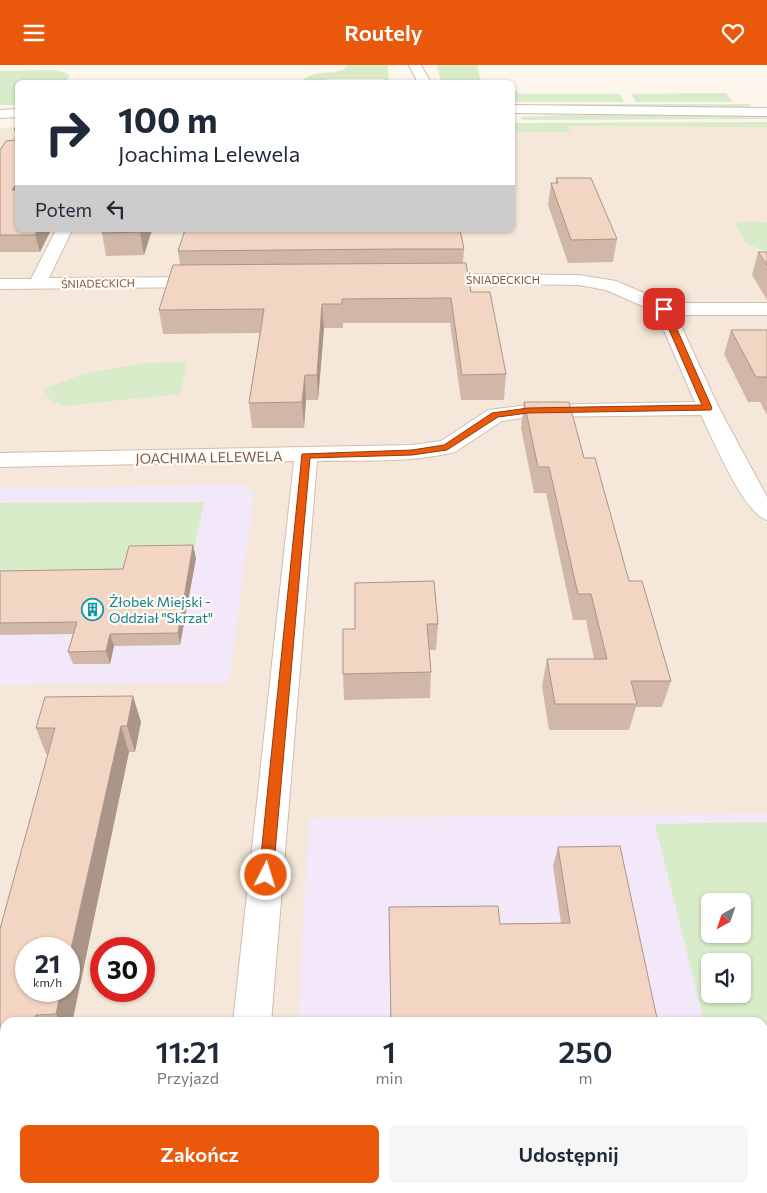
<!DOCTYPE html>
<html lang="pl">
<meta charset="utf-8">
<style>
:root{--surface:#fff;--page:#f6f6f7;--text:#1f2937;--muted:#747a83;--accent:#ea580c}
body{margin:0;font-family:Commissioner,sans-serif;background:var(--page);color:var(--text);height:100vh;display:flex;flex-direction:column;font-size:19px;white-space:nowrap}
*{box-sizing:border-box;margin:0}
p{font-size:16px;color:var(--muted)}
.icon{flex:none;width:28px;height:28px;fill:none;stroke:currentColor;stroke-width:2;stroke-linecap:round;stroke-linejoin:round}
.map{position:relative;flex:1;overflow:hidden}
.drawer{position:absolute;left:0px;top:952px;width:768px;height:176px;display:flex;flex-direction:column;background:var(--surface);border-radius:15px 15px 0 0;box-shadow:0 1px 4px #0004}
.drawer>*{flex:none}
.hud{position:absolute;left:15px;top:15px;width:500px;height:152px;border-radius:8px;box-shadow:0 1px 4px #0004;background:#fff;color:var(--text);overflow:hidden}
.needle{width:32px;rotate:220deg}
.controls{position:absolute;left:701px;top:828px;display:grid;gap:10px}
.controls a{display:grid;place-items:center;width:50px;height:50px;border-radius:8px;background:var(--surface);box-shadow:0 1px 4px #0004;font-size:25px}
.speed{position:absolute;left:15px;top:872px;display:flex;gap:10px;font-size:25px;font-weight:700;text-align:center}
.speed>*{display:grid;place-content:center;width:65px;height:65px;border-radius:50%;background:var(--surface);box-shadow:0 1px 4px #0004;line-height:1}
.speed small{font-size:12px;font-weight:400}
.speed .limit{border:8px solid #d22;background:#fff;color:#111}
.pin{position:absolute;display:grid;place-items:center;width:42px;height:42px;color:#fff;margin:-21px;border-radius:10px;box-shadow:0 2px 8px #0006}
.me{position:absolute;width:55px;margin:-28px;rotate:5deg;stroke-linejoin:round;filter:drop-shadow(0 0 4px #0008)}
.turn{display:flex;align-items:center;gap:18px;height:105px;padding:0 20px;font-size:22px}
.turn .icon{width:65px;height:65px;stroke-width:2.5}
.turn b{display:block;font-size:35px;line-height:42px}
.then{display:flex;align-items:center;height:48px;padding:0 20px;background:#0003;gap:10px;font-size:19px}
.eta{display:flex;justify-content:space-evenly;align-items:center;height:85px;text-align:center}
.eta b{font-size:30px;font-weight:600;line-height:35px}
.primary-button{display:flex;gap:10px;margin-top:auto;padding:10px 20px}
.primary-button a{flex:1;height:58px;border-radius:8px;background:var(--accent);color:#fff;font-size:20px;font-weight:600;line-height:58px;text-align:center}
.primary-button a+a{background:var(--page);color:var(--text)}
header{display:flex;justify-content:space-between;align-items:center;height:65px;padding:0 20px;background:var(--accent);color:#fff;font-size:22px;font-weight:600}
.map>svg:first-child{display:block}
.residential{fill:#f5e8da;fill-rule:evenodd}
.education{fill:#f3e8fa;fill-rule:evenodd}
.green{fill:#d8ecc9;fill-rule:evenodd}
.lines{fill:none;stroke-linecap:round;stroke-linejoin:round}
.minor-casing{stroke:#d1beb0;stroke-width:2}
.minor{fill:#fff;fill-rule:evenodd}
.wall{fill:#d1b7a8}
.shaded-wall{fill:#aa9588}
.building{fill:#f3d5c3;stroke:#aa9588}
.route{fill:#ea580c;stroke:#983908}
.labels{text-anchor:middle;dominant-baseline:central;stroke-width:4.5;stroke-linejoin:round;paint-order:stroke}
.far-street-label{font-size:11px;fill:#7a5c4d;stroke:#fffaf3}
.street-label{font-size:14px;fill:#7a5c4d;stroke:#fffaf3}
.culture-label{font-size:14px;fill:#0d838f;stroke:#fffaf3;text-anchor:start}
</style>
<header><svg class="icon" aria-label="menu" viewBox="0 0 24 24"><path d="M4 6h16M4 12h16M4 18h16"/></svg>Routely<svg class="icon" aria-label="heart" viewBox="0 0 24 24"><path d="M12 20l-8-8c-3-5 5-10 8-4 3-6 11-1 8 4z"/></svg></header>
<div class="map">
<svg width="767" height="1128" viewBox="0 0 767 1128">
<rect width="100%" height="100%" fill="#fdf6ec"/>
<!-- residential -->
<path class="residential" d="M767 58V1128H0V63L17 62 18 165H512L513 60ZM710 836H742V869H710ZM26 884H69V926H26ZM101 884H144V926H101ZM710 896H742V929H710ZM5 958H762V1124H5Z"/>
<!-- education -->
<g class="education">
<path d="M245 420 254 427 229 618 0 620V423Z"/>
<path d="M767 749V1128H289V1124H762V958L298 957 309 753ZM710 836H742V869H710ZM710 896H742V929H710Z"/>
</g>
<!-- green -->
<g class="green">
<path d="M348 0H388L389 17H385L384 14H327V17H304V14C317 3 337 13 348 0Z"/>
<path d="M437 0H477L481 17H441Z"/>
<path d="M53 5 64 7 70 11 65 17 18 18 17 40H0V6Z"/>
<path d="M513 25 520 29H620L624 37H517L514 36Z"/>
<path d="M726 28 733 37H636L631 29Z"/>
<path d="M570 39H749L752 41 716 44 534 40Z"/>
<path d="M564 50H767V54L523 55 520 52Z"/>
<path d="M767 57V62L568 61 570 67H512L513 58Z"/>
<path d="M750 156 767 158V187L746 178 735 159Z"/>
<path d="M187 297 180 329 64 341 50 335 44 324 83 309 144 298Z"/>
<path d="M204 437 193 490 126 512 0 513V438Z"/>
<path d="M767 757V1128H747L746 1124H762V958L704 957 655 759ZM710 836H742V869H710ZM710 896H742V929H710Z"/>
</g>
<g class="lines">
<defs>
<g id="minor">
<path d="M409 0H421L431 18H418Z"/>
<path d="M512 40 767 43V51L512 48Z"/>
<path d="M18 44V52L0 53V45Z"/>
<path d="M56 165H72L49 213 206 212 212 213 215 217 212 221 206 222 0 224V214H31Z"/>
<path d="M431 209 579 210 616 216 667 238H767V250H676L719 343 767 432V455C743 448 713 374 701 350L528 352 502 356 455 387C410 398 363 395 317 396L271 958H233L294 396 0 402V388L412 380 441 376 488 345 528 340 695 337 656 247 606 225 579 220 425 218 422 214 425 210Z"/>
<path d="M216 1124H258V1128H214Z"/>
</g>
</defs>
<!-- minor casing -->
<use href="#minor" class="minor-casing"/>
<!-- minor -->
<use href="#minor" class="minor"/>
</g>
<!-- wall -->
<g class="wall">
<path d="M18 59V165H51L40 187H0V85L15 75 16 71 14 64Z"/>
<path d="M556 113 617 174 613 197 568 198 548 140 551 118H556Z"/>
<path d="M103 165H152L144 190 106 191 102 168Z"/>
<path d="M460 165 464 184 463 198 471 227 506 309 504 335H461L450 258H343V263H324L318 335H306L304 363H252L249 338 260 268 163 269 159 245 180 200 178 186Z"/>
<path d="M758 187H767V235L752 210Z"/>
<path d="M731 265H767V350L760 337H748L724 289Z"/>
<path d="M524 337 584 393 629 516 671 616 662 642H636L629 665H549L542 621 547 594H594L586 555H573L546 428H534L521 363Z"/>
<path d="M196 493 180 580 114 581 110 599H73L68 587 73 569 0 570V506L123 504Z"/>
<path d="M355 518 438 559 436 585H429L431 607 430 633 344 635 343 609 355 564Z"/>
<path d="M141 657 135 687H129L72 958H5L48 689H46L36 663Z"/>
<path d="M558 782 658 958H391L389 842 500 859 561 858 553 801Z"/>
<path d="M394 1124H693L694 1128H601L600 1125 528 1126V1128H394Z"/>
</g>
<!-- shaded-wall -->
<g class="shaded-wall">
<path d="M18 116V139L12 125Z"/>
<path d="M38 165H51L40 187 35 170Z"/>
<path d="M141 165H152L144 190 140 167Z"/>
<path d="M322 239 324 263 318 335 317 310Z"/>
<path d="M305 310 306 335 304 363 302 337Z"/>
<path d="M193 480 196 493 180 580 178 568Z"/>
<path d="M110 569 114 581 110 599 106 586Z"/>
<path d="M133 631 141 657 135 687 127 661Z"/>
<path d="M121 661 129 687 72 958H61L56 949 61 926H69V893Z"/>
<path d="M36 950 41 958H34Z"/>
<path d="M5 1083V1124H16L15 1128H0V1104Z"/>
</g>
<!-- building -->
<g class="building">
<path d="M18 59V116L12 125H18V165H38L35 170H0V85L6 76 15 75 16 66 14 64Z"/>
<path d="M556 113H591L617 174 571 175 551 118H558Z"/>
<path d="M103 165H141L140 167 102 168Z"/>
<path d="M185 165H460L464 184H398L178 186Z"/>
<path d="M758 187H767V200Z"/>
<path d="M466 198 471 227H490L506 309 462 310 451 233 342 234V239H322L317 310H305L302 337 249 338 264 244 159 245 173 200Z"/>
<path d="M731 265H767V312H756Z"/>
<path d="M524 337H569L584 393H595L629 516H642L671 616H631L637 639H555L547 594H607L591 529H578L549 402H538Z"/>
<path d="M193 480 178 568 110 569 106 586 68 587 77 557 0 558V506L123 504 129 481Z"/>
<path d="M434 516 438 559H427L431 607 343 609V564H355V518Z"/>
<path d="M133 631 127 661H121L69 893V884H26V926H61L56 949 36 950 34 958H5V1083L0 1104V864L55 663H36L45 632Z"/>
<path d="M620 781 658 958H391L389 842 498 841 500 859 570 858 558 782Z"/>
<path d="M395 1124H527L528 1128H395Z"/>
<path d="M610 1124H693L694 1128H611Z"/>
</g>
<!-- route -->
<path class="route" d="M664 242 668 244 712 343 711 345 528 348 498 352 447 385 412 390 310 393 273 810 271 815 266 816 261 815 259 810 302 389 412 385 444 380 492 348 528 343 702 340 660 244Z"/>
<!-- icons -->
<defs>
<symbol id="building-ring" viewBox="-11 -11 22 22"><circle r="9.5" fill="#fffaf3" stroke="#0f9aa8" stroke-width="1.5"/><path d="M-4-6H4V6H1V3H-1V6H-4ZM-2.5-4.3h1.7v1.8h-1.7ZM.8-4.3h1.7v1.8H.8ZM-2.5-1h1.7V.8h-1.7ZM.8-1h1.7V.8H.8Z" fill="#0f9aa8"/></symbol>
</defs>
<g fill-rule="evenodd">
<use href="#building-ring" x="80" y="532" width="25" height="25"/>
</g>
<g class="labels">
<!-- far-street labels -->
<g class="far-street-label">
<text x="503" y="214">ŚNIADECKICH</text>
<text transform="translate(98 218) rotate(-1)">ŚNIADECKICH</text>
</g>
<!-- street labels -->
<g class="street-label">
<text transform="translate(209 392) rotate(-1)">JOACHIMA LELEWELA</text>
</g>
<!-- culture labels -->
<g class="culture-label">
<text x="109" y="536">Żłobek Miejski -<tspan x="109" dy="16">Oddział "Skrzat"</tspan></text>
</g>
</g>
</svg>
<div class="controls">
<a><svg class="needle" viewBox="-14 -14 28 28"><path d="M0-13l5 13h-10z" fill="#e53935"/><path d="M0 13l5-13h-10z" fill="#747a83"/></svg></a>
<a><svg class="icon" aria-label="sound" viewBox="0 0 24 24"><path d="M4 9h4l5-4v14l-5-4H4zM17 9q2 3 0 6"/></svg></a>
</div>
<div class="speed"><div>21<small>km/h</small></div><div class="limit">30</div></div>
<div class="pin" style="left:664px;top:244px;background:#d93025"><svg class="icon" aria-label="arrive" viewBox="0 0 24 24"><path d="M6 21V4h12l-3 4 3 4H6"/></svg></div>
<svg class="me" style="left:266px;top:810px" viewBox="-20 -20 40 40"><circle r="17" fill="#ea580c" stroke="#fff" stroke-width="3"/><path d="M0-11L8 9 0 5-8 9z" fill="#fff"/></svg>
<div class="hud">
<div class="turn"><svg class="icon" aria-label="right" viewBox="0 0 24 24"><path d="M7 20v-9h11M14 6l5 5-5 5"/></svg><div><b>100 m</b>Joachima Lelewela</div></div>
<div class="then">Potem<svg class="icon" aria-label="left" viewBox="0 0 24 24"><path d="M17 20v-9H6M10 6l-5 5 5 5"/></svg></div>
</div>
<section class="drawer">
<div class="eta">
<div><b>11:21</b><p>Przyjazd</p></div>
<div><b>1</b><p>min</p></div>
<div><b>250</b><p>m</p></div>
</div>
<div class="primary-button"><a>Zakończ</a><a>Udostępnij</a></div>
</section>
</div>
